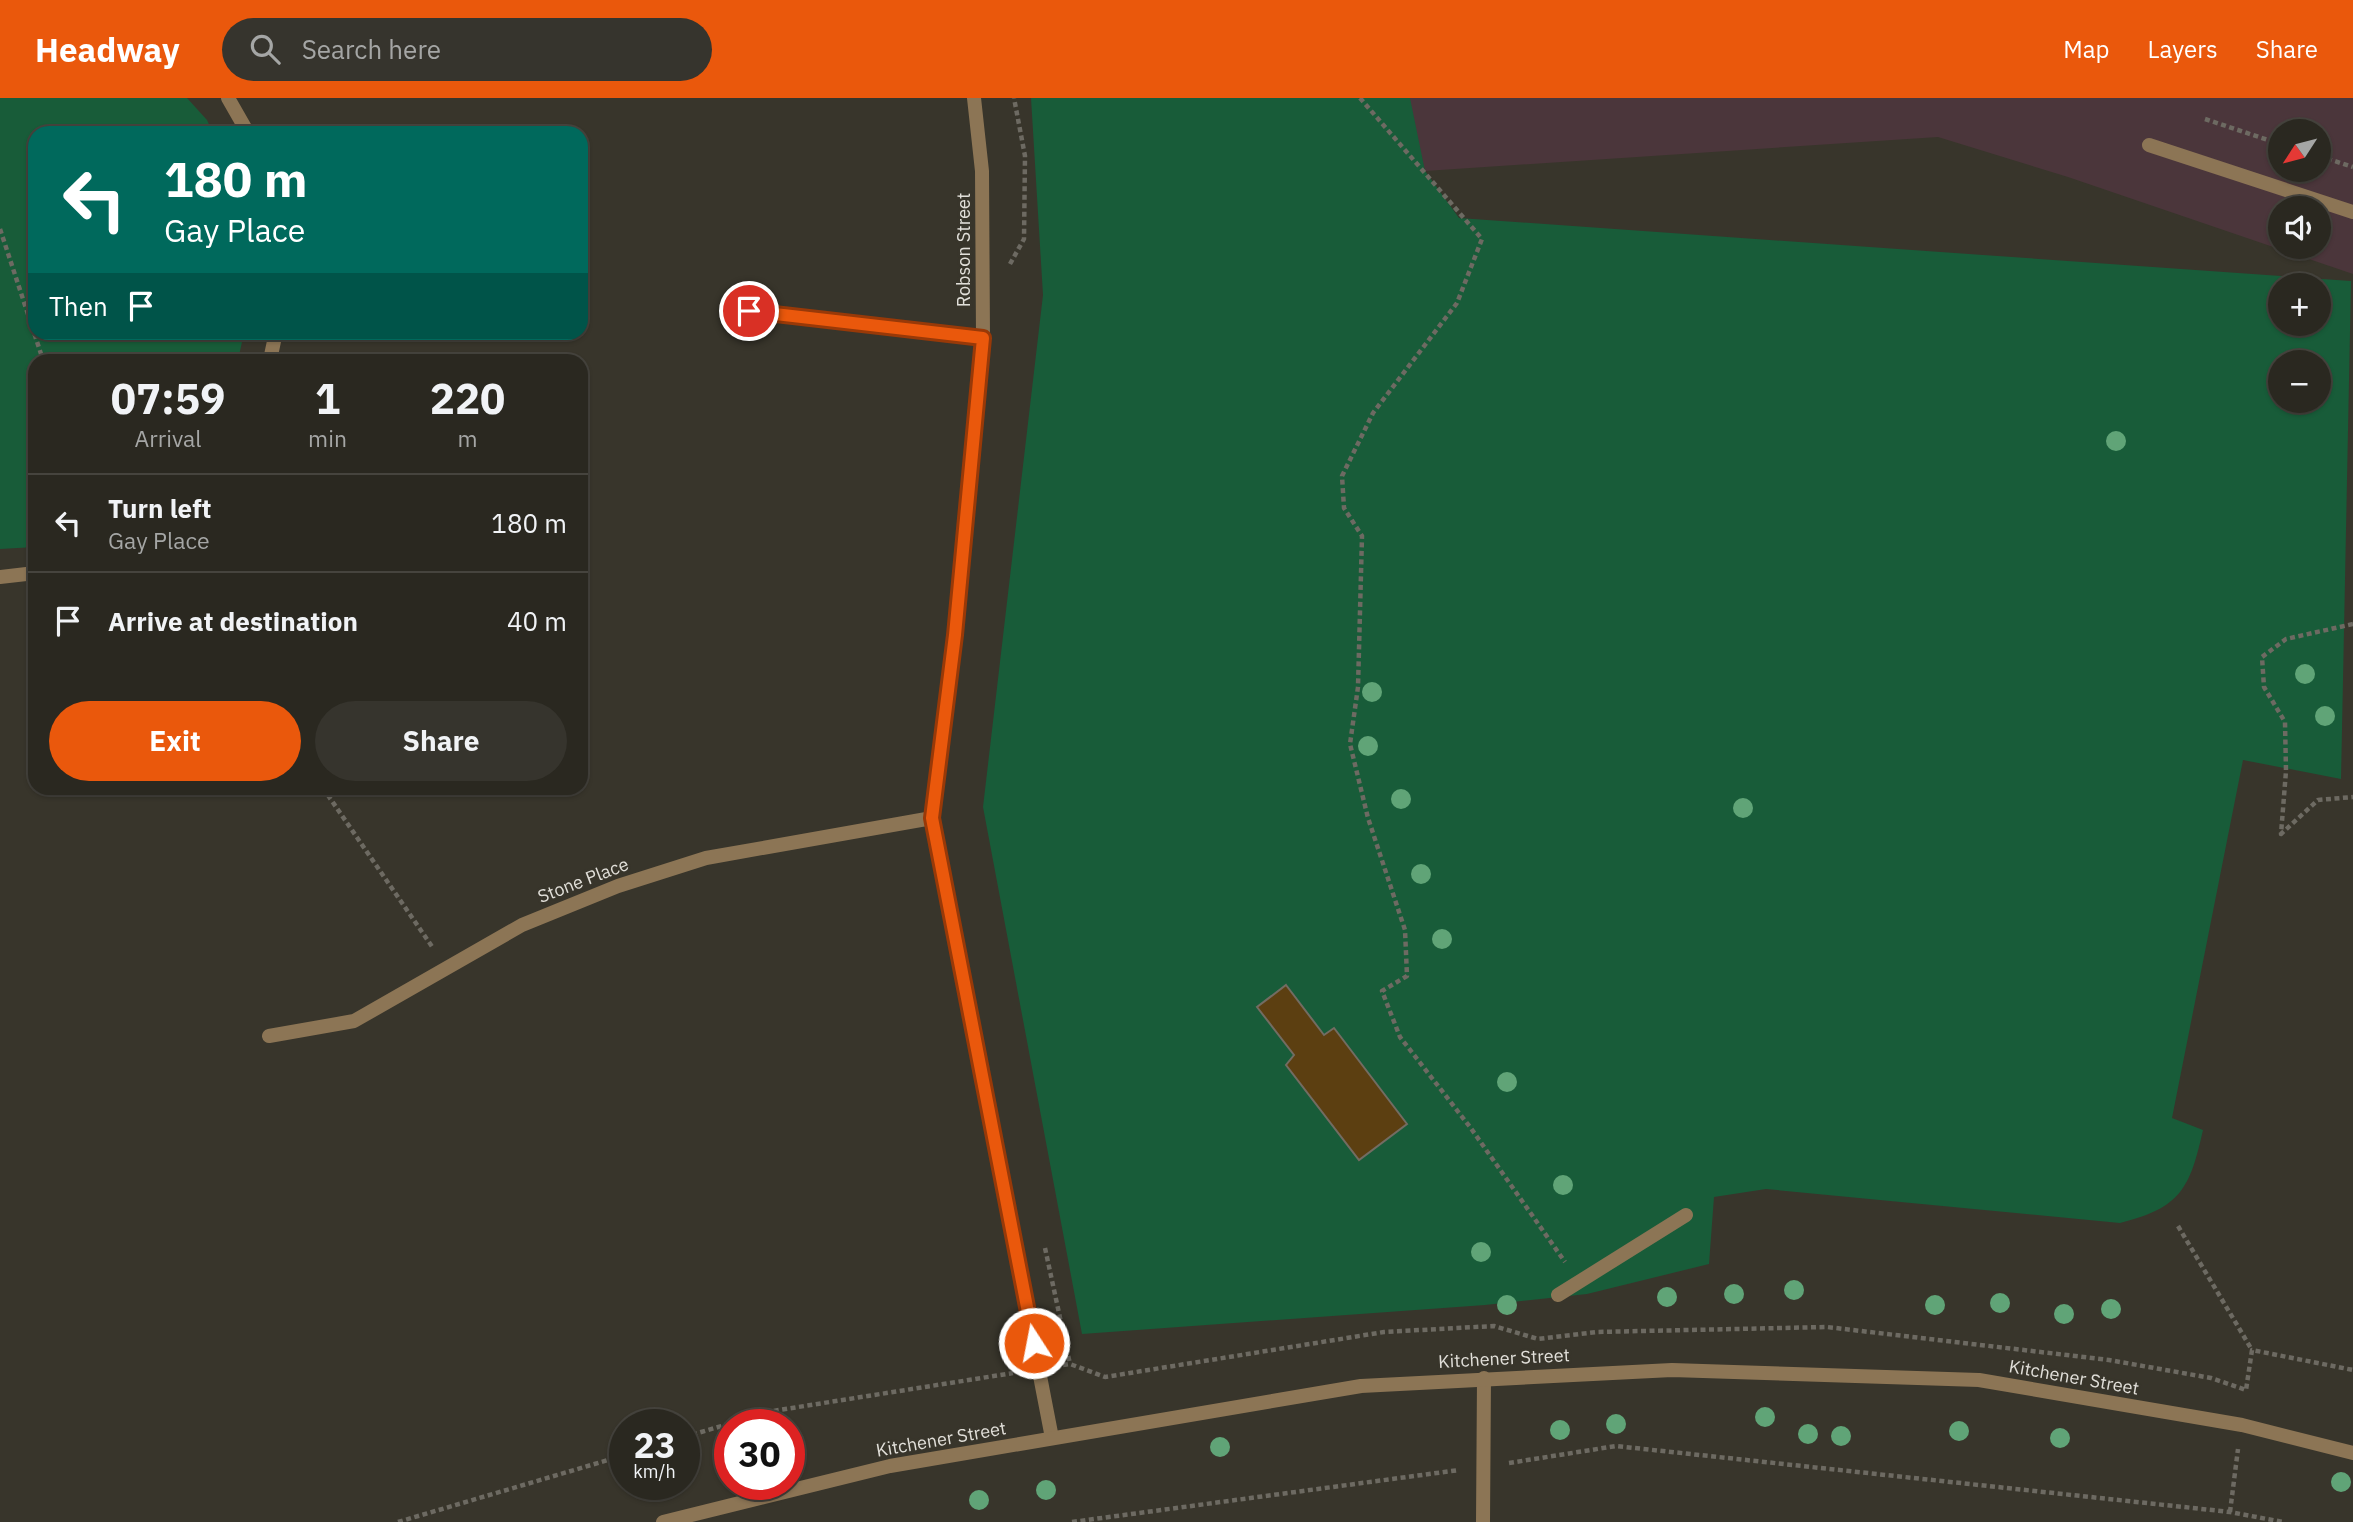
<!DOCTYPE html>
<meta charset="utf-8">
<style>
:root{--surface:#2a2820;--page:#36342d;--text:#f1f3f6;--muted:#a5a6a5;--line:#46443e;--accent:#ea580c}
body{margin:0;font-family:"IBM Plex Sans",sans-serif;background:var(--page);color:var(--text);height:100vh;display:flex;flex-direction:column;font-size:26px;white-space:nowrap}
*{box-sizing:border-box;margin:0}
p{font-size:23px;color:var(--muted)}
.icon{flex:none;width:38px;height:38px;fill:none;stroke:currentColor;stroke-width:2;stroke-linecap:round;stroke-linejoin:round}
.map{position:relative;flex:1;overflow:hidden}
.sheet{position:absolute;left:28px;top:256px;width:560px;height:441px;display:flex;flex-direction:column;background:var(--surface);border-radius:21px;box-shadow:0 2px 5px #0004,0 0 0 2px var(--line)}
.sheet>*{flex:none}
.guide{position:absolute;left:28px;top:28px;width:560px;height:214px;border-radius:21px;box-shadow:0 2px 5px #0004,0 0 0 2px var(--line);background:#00695c;color:#fff;overflow:hidden}
.needle{width:46px;rotate:234deg}
.buttons{position:absolute;left:2268px;top:21px;display:grid;gap:14px}
.buttons a{display:grid;place-items:center;width:63px;height:63px;border-radius:50%;background:var(--surface);box-shadow:0 2px 5px #0004,0 0 0 2px var(--line);font-size:35px}
.speed{position:absolute;left:609px;top:1311px;display:flex;gap:14px;font-size:35px;font-weight:700;text-align:center}
.speed>*{display:grid;place-content:center;width:91px;height:91px;border-radius:50%;background:var(--surface);box-shadow:0 2px 5px #0004,0 0 0 2px var(--line);line-height:1}
.speed small{font-size:18px;font-weight:400}
.speed .limit{border:10px solid #d22;background:#fff;color:#111}
.pin{position:absolute;display:grid;place-items:center;width:60px;height:60px;color:#fff;margin:-30px;border:4px solid #fff;border-radius:50%;box-shadow:0 2px 7px #0007}
.me{position:absolute;width:77px;margin:-38px;rotate:349deg;stroke-linejoin:round;filter:drop-shadow(0 0 5px #0008)}
.turn{display:flex;align-items:center;gap:24px;height:147px;padding:0 21px;font-size:32px}
.turn .icon{width:91px;height:91px;stroke-width:2.5}
.turn b{display:block;font-size:49px;line-height:60px}
.then{display:flex;align-items:center;height:66px;padding:0 21px;background:#0003;gap:14px;font-size:26px}
.eta{display:flex;justify-content:space-evenly;align-items:center;height:119px;text-align:center}
.eta b{font-size:42px;font-weight:800;line-height:49px}
.primary-button{display:flex;gap:14px;margin-top:auto;padding:14px 21px}
.primary-button a{flex:1;height:80px;border-radius:42px;background:var(--accent);color:#fff;font-size:28px;font-weight:800;line-height:80px;text-align:center}
.primary-button a+a{background:var(--page);color:var(--text)}
ul{padding:0;list-style:none}
li{display:flex;align-items:center;gap:21px;height:98px;padding:0 21px;border-top:2px solid var(--line)}
li div{flex:1}
li b{display:block;font-size:26px}
li em{font-style:normal}
header{display:flex;align-items:center;gap:42px;box-sizing:border-box;height:98px;padding:0 35px;background:var(--accent);color:#fff}
header strong{font-size:33px}
nav{display:flex;gap:38px;margin-inline-start:auto;font-size:24px}
.search{width:490px;height:63px;background:var(--page);display:flex;align-items:center;gap:18px;box-sizing:border-box;padding:0 24px;border-radius:38px;color:var(--muted);font-size:26px}
.map>svg:first-child{display:block}
.education{fill:#4b363b;fill-rule:evenodd}
.green{fill:#185c39;fill-rule:evenodd}
.building{fill:#5c3f11;stroke:#736c62;stroke-width:2}
.lines{fill:none;stroke-linecap:round;stroke-linejoin:round}
.path{stroke:#6d6a62;stroke-width:4.5;stroke-dasharray:5 3.5;stroke-linecap:butt}
.service{stroke:#8c7555;stroke-width:14}
.minor{stroke:#8c7555;stroke-width:14}
.tertiary{stroke:#8c7555;stroke-width:14}
.tree{fill:#60a477}
.route-casing{stroke:#983908;stroke-width:18}
.route{stroke:#ea580c;stroke-width:12}
.labels{text-anchor:middle;dominant-baseline:central;stroke-width:5;stroke-linejoin:round;paint-order:stroke}
.street-label{font-size:18px;fill:#e1dfd9;stroke:#38352b}
</style>
<header>
<strong>Headway</strong>
<div class="search"><svg class="icon" aria-label="search" viewBox="0 0 24 24"><circle cx="10" cy="10" r="6"/><path d="M15 15l6 6"/></svg>Search here</div>
<nav><a>Map</a><a>Layers</a><a>Share</a></nav>
</header>
<div class="map">
<svg width="2353" height="1424" viewBox="0 0 2353 1424">
<rect width="100%" height="100%" fill="#38352b"/>
<!-- education -->
<path class="education" d="M1407 0H2353V176L2068 79 1938 39 1425 73ZM2280 33H2319V72H2280ZM2280 110H2319V149H2280Z"/>
<!-- green -->
<g class="green">
<path d="M0 0H187L207 22 213 35H35V234L244 235 238 262H35V449L0 451Z"/>
<path d="M1031 0H1410L1425 73 1459 120 2351 183 2341 681 2243 662 2172 1020 2203 1032C2190 1090 2181 1110 2120 1125L1766 1091 1714 1099 1709 1166 1587 1196 1485 1207 1082 1236 983 709 1043 197ZM2280 187H2319V226H2280ZM2280 264H2319V303H2280Z"/>
</g>
<!-- building -->
<path class="building" d="M1286 887 1324 937 1334 930 1407 1026 1359 1062 1286 967 1294 957 1257 909Z"/>
<g class="lines">
<!-- path -->
<g class="path">
<path d="M1360 0 1482 141 1457 205 1373 315 1342 378 1344 410 1362 438 1358 589 1350 646 1368 720 1405 832 1407 878 1382 893 1400 939 1470 1029 1565 1164"/>
<path d="M2205 21 2280 46"/>
<path d="M2319 58 2353 69"/>
<path d="M0 131 43 262"/>
<path d="M1010 166 1024 141 1025 58 1014 0"/>
<path d="M2353 526 2286 541 2262 559 2264 589 2285 624 2286 673 2281 736 2318 702 2353 699"/>
<path d="M323 690 433 850"/>
<path d="M2178 1128 2252 1252"/>
<path d="M1045 1150 1070 1266"/>
<path d="M1063 1267 1070 1266 1105 1279 1384 1234 1494 1228 1538 1241 1597 1234 1827 1229 2109 1262 2211 1280 2246 1292 2252 1252 2353 1272"/>
<path d="M684 1339 773 1313 1013 1275"/>
<path d="M1509 1365 1616 1348 2230 1414 2283 1424"/>
<path d="M2230 1414 2238 1351"/>
<path d="M398 1424 625 1357"/>
<path d="M1072 1424 1459 1372"/>
</g>
<!-- service -->
<g class="service">
<path d="M2149 47 2353 114"/>
<path d="M1558 1197 1686 1117"/>
</g>
<!-- minor -->
<g class="minor">
<path d="M228 0 248 35"/>
<path d="M974 0 982 73 983 240 955 537 932 720 1052 1340"/>
<path d="M749 213 983 240"/>
<path d="M270 262 276 234"/>
<path d="M0 479 35 475"/>
<path d="M269 938 354 923 522 827 618 788 706 760 932 720"/>
<path d="M1483 1424 1484 1280"/>
</g>
<!-- tertiary -->
<path class="tertiary" d="M663 1424 890 1368 1361 1288 1672 1272 1979 1282 2242 1327 2353 1355"/>
</g>
<!-- trees -->
<g class="tree">
<circle cx="2116" cy="343" r="10"/>
<circle cx="2305" cy="576" r="10"/>
<circle cx="1372" cy="594" r="10"/>
<circle cx="2325" cy="618" r="10"/>
<circle cx="1368" cy="648" r="10"/>
<circle cx="1401" cy="701" r="10"/>
<circle cx="1743" cy="710" r="10"/>
<circle cx="1421" cy="776" r="10"/>
<circle cx="1442" cy="841" r="10"/>
<circle cx="1507" cy="984" r="10"/>
<circle cx="1563" cy="1087" r="10"/>
<circle cx="1481" cy="1154" r="10"/>
<circle cx="1794" cy="1192" r="10"/>
<circle cx="1734" cy="1196" r="10"/>
<circle cx="1667" cy="1199" r="10"/>
<circle cx="2000" cy="1205" r="10"/>
<circle cx="1507" cy="1207" r="10"/>
<circle cx="1935" cy="1207" r="10"/>
<circle cx="2111" cy="1211" r="10"/>
<circle cx="2064" cy="1216" r="10"/>
<circle cx="1765" cy="1319" r="10"/>
<circle cx="1616" cy="1326" r="10"/>
<circle cx="1560" cy="1332" r="10"/>
<circle cx="1959" cy="1333" r="10"/>
<circle cx="1808" cy="1336" r="10"/>
<circle cx="1841" cy="1338" r="10"/>
<circle cx="2060" cy="1340" r="10"/>
<circle cx="1220" cy="1349" r="10"/>
<circle cx="2341" cy="1384" r="10"/>
<circle cx="1046" cy="1392" r="10"/>
<circle cx="979" cy="1402" r="10"/>
</g>
<g class="lines">
<defs>
<path id="route" d="M749 213 983 240 955 537 932 720 1034 1245"/>
</defs>
<!-- route casing -->
<use href="#route" class="route-casing"/>
<!-- route -->
<use href="#route" class="route"/>
</g>
<g class="labels">
<!-- street labels -->
<g class="street-label">
<text transform="translate(963 152) rotate(-90)">Robson Street</text>
<text transform="translate(583 782) rotate(-21)">Stone Place</text>
<text transform="translate(1504 1260) rotate(-3)">Kitchener Street</text>
<text transform="translate(2074 1279) rotate(10)">Kitchener Street</text>
<text transform="translate(941 1341) rotate(-10)">Kitchener Street</text>
</g>
</g>
</svg>
<div class="buttons">
<a><svg class="needle" viewBox="-14 -14 28 28"><path d="M0-13l5 13h-10z" fill="#e53935"/><path d="M0 13l5-13h-10z" fill="#a5a6a5"/></svg></a>
<a><svg class="icon" aria-label="sound" viewBox="0 0 24 24"><path d="M4 9h4l5-4v14l-5-4H4zM17 9q2 3 0 6"/></svg></a>
<a>+</a>
<a>−</a>
</div>
<div class="speed"><div>23<small>km/h</small></div><div class="limit">30</div></div>
<div class="pin" style="left:749px;top:213px;background:#d93025"><svg class="icon" aria-label="arrive" viewBox="0 0 24 24"><path d="M6 21V4h12l-3 4 3 4H6"/></svg></div>
<svg class="me" style="left:1034px;top:1245px" viewBox="-20 -20 40 40"><circle r="17" fill="#ea580c" stroke="#fff" stroke-width="3"/><path d="M0-11L8 9 0 5-8 9z" fill="#fff"/></svg>
<div class="guide">
<div class="turn"><svg class="icon" aria-label="left" viewBox="0 0 24 24"><path d="M17 20v-9H6M10 6l-5 5 5 5"/></svg><div><b>180 m</b>Gay Place</div></div>
<div class="then">Then<svg class="icon" aria-label="arrive" viewBox="0 0 24 24"><path d="M6 21V4h12l-3 4 3 4H6"/></svg></div>
</div>
<section class="sheet">
<div class="eta">
<div><b>07:59</b><p>Arrival</p></div>
<div><b>1</b><p>min</p></div>
<div><b>220</b><p>m</p></div>
</div>
<ul>
<li><svg class="icon" aria-label="left" viewBox="0 0 24 24"><path d="M17 20v-9H6M10 6l-5 5 5 5"/></svg><div><b>Turn left</b><p>Gay Place</p></div><em>180 m</em></li>
<li><svg class="icon" aria-label="arrive" viewBox="0 0 24 24"><path d="M6 21V4h12l-3 4 3 4H6"/></svg><div><b>Arrive at destination</b></div><em>40 m</em></li>
</ul>
<div class="primary-button"><a>Exit</a><a>Share</a></div>
</section>
</div>
